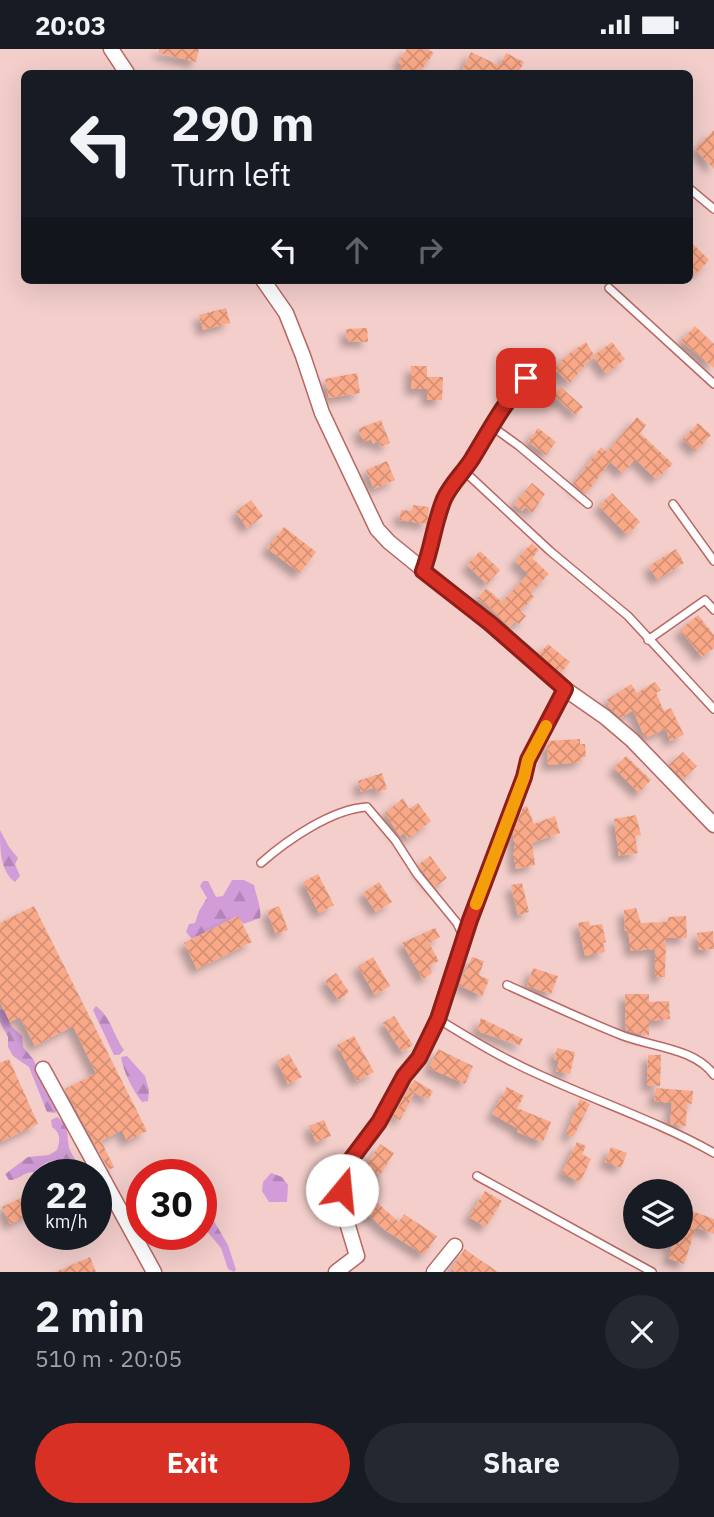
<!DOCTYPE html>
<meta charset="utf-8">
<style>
:root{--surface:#171b24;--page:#242831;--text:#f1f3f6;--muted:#9ea1a6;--accent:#d93025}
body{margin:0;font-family:"IBM Plex Sans",sans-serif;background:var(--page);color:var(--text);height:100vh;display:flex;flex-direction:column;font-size:26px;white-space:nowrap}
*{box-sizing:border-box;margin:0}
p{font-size:23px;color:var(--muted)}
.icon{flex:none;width:38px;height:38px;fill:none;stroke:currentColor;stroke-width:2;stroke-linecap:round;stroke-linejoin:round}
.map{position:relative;height:1223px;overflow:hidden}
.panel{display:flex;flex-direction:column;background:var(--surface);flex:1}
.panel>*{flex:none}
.guide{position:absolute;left:21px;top:21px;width:672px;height:214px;border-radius:10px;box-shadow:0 7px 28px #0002;background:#171b24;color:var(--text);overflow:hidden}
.controls{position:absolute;left:623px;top:1130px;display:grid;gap:14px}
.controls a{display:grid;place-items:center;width:70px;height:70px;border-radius:50%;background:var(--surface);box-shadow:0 7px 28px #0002;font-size:35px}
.speed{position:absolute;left:21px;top:1110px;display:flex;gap:14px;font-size:35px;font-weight:700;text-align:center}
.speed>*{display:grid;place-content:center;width:91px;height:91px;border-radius:50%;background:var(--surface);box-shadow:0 7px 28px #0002;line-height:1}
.speed small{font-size:18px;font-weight:400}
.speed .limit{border:10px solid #d22;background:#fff;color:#111}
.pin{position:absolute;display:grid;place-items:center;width:60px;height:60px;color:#fff;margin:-30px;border-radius:14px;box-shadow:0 4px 10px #0006}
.me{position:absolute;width:77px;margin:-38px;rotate:17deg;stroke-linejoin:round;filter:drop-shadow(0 0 5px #0008)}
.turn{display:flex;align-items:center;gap:24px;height:147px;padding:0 35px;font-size:32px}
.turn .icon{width:91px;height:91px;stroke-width:2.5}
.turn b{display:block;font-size:49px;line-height:60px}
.lanes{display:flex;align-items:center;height:66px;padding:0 35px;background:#0003;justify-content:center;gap:35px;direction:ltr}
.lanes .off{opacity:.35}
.round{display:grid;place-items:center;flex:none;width:74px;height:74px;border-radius:37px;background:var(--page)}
.headline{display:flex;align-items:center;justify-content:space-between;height:119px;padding:0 35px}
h1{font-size:42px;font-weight:700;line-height:52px}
.primary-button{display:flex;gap:14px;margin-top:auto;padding:14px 35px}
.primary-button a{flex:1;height:80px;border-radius:42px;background:var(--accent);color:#fff;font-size:28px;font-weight:700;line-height:80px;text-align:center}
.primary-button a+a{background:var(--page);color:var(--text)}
.status{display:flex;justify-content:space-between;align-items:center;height:49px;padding:0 35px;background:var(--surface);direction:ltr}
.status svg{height:19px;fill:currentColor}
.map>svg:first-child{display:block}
.forest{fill:url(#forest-firs)}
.building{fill:url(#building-cross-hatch);filter:url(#shadow)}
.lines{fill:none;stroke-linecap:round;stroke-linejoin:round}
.lane-casing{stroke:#b86763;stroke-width:10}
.street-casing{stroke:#b86763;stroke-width:17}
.lane{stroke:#fff;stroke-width:7}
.street{stroke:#fff;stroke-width:14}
.route-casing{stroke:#8d1f18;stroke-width:18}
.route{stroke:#d93025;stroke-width:12}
.slow{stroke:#f59e0b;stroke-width:12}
</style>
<div class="status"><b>20:03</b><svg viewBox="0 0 49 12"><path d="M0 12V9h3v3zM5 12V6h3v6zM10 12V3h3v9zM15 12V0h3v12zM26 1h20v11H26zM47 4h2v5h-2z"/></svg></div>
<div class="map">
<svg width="714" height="1223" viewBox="0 0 714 1223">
<defs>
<pattern id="forest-firs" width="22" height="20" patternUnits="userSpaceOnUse" patternTransform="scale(1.75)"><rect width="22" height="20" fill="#d19cd7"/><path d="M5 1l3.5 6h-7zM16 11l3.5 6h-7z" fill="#b385b7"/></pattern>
<pattern id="building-cross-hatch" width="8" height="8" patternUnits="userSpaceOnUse" patternTransform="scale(1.75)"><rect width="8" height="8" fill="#f9a988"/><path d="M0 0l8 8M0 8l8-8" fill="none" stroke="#d59074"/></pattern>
<filter id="shadow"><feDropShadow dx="-6" dy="6" stdDeviation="3.5" flood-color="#0004"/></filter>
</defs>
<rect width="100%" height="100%" fill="#f3cecb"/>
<!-- forest -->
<g class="forest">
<path d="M0 781 9 798 18 809 15 815 20 827 15 833C0 822 0 800 0 781Z"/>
<path d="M232 831H244L254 836C256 847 262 859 260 869L243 875 238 867 192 890 186 883 189 875 195 874 199 862 207 849 200 837 203 832H208L216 848 223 847Z"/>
<path d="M96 957C111 968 113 986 124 1001L119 1006H114L93 961Z"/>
<path d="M0 960 5 962 11 977 22 987 23 998 34 1011 41 1033 51 1046 57 1061 55 1064 47 1063 29 1018 13 1007 8 998V988L0 973Z"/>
<path d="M127 1007 145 1027 149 1041 148 1052 142 1053C133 1042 123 1022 121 1008Z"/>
<path d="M57 1068 66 1075 69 1099 82 1125H75C67 1106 47 1108 35 1123 22 1123 20 1131 9 1131L5 1125 28 1108 49 1106 57 1101C60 1091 61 1084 52 1078L51 1071Z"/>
<path d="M271 1124 282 1128 288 1136 287 1153H269L262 1142 263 1133Z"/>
<path d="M201 1150 228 1196 236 1221 234 1223 228 1220 221 1199 201 1175Z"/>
</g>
<!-- building -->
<g class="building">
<path d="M159 0H199L196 13 159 4Z"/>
<path d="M407 0H428L434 4 419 24H397L402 16 398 13Z"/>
<path d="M471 3 500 17 506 4 524 13 518 24H461Z"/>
<path d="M714 81V120L695 100Z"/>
<path d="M690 192 709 211 695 226 690 221Z"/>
<path d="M226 259 230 274 203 281 199 266Z"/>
<path d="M695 277 714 295V319L681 292Z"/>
<path d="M367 279 368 293 347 292 346 280Z"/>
<path d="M586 293 594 306 593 307 612 293 625 310 606 325 593 307 570 334 554 320 566 307Z"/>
<path d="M411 317H427V328H443L442 351H427V340H411Z"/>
<path d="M357 324 360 344 329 349 325 330Z"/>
<path d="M561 338 583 358 576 366 553 346Z"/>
<path d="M637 368 646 376 640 384 673 415 656 430 635 410 623 424 610 413 586 445 573 435 601 398 607 403Z"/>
<path d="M381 371 390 394 381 398 379 392 373 395 371 390 364 393 358 380Z"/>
<path d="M698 374 711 386 696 402 683 390Z"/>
<path d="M538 379 556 393 546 406 528 393Z"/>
<path d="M387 412 395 431 374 440 366 421Z"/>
<path d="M532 434 545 445 532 464 526 458 522 462 514 455Z"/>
<path d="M612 444 640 473 627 486 599 457Z"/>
<path d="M251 451 263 467 247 479 236 463Z"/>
<path d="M413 456 429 458 427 475 399 471 401 461 412 462Z"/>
<path d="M284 478 316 503 300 524 267 499Z"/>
<path d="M532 494 539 501 532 509 549 525 530 544 534 548 520 562 526 567 519 575 515 572 510 578 478 549 486 539 502 553 528 525 515 512Z"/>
<path d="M676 500 684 514 657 531 649 517Z"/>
<path d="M480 502 500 521 487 535 467 516Z"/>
<path d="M698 566 714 586V599L702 608 680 581Z"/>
<path d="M548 595 570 613 561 624 539 605Z"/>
<path d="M655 633 661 641 656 644 664 662 671 659 684 686 670 692 666 680 645 689 633 661 621 669 608 657 610 655 607 651 631 635 637 644Z"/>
<path d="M580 690V695H585L586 708H581V713L548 716 547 696 549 692Z"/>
<path d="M683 703 697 717 683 730 669 716Z"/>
<path d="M626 707 651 731 639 744 614 719Z"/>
<path d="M382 724 387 740 378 743 376 738 361 743 358 732Z"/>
<path d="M403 749 409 760 418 754 431 772 408 790 404 784 400 787 385 764Z"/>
<path d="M527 757 534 775 555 767 560 784 532 794 535 816 516 820 513 801H515L513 784 523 759Z"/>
<path d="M636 766 641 786 635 787 638 804 619 807 614 770Z"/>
<path d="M430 807 447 829 435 838 418 816Z"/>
<path d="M318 825 334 856 319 864 303 833Z"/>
<path d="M379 833 392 853 376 863 363 844Z"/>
<path d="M522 834 529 863 518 866 511 836Z"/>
<path d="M34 857 147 1082 127 1092 122 1081 101 1092 114 1118 109 1121 65 1040 96 1024 73 977 35 997 20 968 10 973 0 953V874Z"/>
<path d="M279 857 288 881 276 885 267 862Z"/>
<path d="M636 859 641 874 668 873V868L686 867 687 889H666L665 928H655V900L631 902 629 888 627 882H625L624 861Z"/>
<path d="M238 867 252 893 197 920 184 894Z"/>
<path d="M589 872 590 877 602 875 606 893 603 894 605 903 585 907 578 874Z"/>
<path d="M435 879 440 888 429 894 439 912 429 917 432 924 423 930 402 894Z"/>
<path d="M713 882 714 900 699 901 697 884Z"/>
<path d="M373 908 390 937 375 946 358 917Z"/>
<path d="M472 908 484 912 479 926 489 931 482 947 459 936Z"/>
<path d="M533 919 558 927 551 945 527 937Z"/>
<path d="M336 924 349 943 339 951 325 932Z"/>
<path d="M625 945H649V953L669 952 670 970 649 972V987L626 981Z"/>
<path d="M394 967 413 996 402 1003 383 974Z"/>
<path d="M481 969 523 990 520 996 477 982Z"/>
<path d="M354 987 374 1023 357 1032 337 996Z"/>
<path d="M557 999 575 1003 570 1025 556 1022 559 1012 554 1010Z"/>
<path d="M438 1000 473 1017 465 1035 429 1019Z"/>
<path d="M289 1005 302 1028 288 1035 277 1012Z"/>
<path d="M648 1006H661L660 1037 647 1036Z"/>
<path d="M9 1010 38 1075 0 1093V1014Z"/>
<path d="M414 1031 433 1042 428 1051 411 1041 414 1045 400 1071 393 1067Z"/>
<path d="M507 1038 524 1047 517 1059 551 1073 543 1093 517 1083 519 1080 492 1065Z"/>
<path d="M656 1039 693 1042 692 1055 687 1054 686 1077 670 1075 672 1054 654 1052Z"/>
<path d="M580 1050 590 1055 573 1088 566 1085Z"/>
<path d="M324 1071 331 1087 316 1093 309 1077Z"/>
<path d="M577 1093 586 1097 582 1105 591 1110 580 1133 562 1124Z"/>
<path d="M380 1095 394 1104 380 1126 366 1117Z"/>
<path d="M611 1098 627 1104 621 1119 605 1113Z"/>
<path d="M37 1141V1162L10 1175 2 1158Z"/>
<path d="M485 1142 502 1152 486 1178 469 1168Z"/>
<path d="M373 1150 399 1173 404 1165 437 1187 424 1206 385 1181 363 1161Z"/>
<path d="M681 1158 714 1170V1185L696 1178 684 1215 668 1209 672 1197 652 1190V1188H681Z"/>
<path d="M465 1200 473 1206 498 1223H450Z"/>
<path d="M90 1208 96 1223H56Z"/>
</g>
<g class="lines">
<defs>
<g id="lane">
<path d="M690 140 714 160"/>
<path d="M609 239 714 335"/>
<path d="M490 376 519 397 588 455"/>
<path d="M463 421 550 502 628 567 714 660"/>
<path d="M673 455 714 512"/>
<path d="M423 522C433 498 434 473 444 450 451 435 464 423 472 410 489 381 504 354 526 329"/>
<path d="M648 591 705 551 714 561"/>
<path d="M261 814C287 791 332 760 367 758L395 791 417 825 457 874 464 889"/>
<path d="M507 936C545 953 583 971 621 986 651 998 695 999 714 1026"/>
<path d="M438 970C472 991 505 1011 542 1027 599 1053 659 1073 714 1104"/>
<path d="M477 1127 652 1223"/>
</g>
<g id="street">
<path d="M111 0 127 24"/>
<path d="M263 231 286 264 303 307 322 364 377 480 389 493 490 575 565 640 605 668 632 691 714 776"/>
<path d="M43 1020 154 1223"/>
<path d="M336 1223 357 1207 342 1157V1141L349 1113 379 1073 404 1027 419 1009 438 969 470 871 524 728 528 711 565 640"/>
<path d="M434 1223 455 1197"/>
</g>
</defs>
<!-- lane casing -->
<use href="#lane" class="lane-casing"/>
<!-- street casing -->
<use href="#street" class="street-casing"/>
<!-- lane -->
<use href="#lane" class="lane"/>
<!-- street -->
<use href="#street" class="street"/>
</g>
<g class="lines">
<defs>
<path id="route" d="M342 1141 349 1113 379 1073 404 1027 419 1009 438 970 470 871 524 728 528 711 565 640 491 575 423 522C432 499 434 474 444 450 451 435 463 424 472 410 489 382 504 354 526 329"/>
</defs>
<!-- route casing -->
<use href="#route" class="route-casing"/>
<!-- route -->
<use href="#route" class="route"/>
<!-- slow -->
<path class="slow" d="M476 855 524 728 528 711 546 677"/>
</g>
</svg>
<div class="controls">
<a><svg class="icon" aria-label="layers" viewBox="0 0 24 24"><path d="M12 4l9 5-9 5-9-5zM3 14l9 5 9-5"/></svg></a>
</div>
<div class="speed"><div>22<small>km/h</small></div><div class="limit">30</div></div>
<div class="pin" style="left:526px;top:329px;background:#d93025"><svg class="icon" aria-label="arrive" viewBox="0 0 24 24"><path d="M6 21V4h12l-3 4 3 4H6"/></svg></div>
<svg class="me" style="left:342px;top:1141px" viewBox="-20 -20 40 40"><circle r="19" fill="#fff"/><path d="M0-13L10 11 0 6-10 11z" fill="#d93025"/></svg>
<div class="guide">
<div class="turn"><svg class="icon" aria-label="left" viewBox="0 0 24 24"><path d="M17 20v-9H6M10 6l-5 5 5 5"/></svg><div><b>290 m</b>Turn left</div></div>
<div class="lanes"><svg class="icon" aria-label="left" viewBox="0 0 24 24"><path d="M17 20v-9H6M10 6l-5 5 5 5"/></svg><svg class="icon off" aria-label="ahead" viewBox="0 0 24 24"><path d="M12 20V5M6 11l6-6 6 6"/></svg><svg class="icon off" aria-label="right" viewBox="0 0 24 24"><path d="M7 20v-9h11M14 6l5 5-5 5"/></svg></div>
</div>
</div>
<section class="panel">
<div class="headline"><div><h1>2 min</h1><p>510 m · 20:05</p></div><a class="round"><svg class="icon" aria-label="close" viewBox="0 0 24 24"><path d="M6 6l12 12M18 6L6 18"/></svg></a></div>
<div class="primary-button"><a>Exit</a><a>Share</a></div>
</section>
